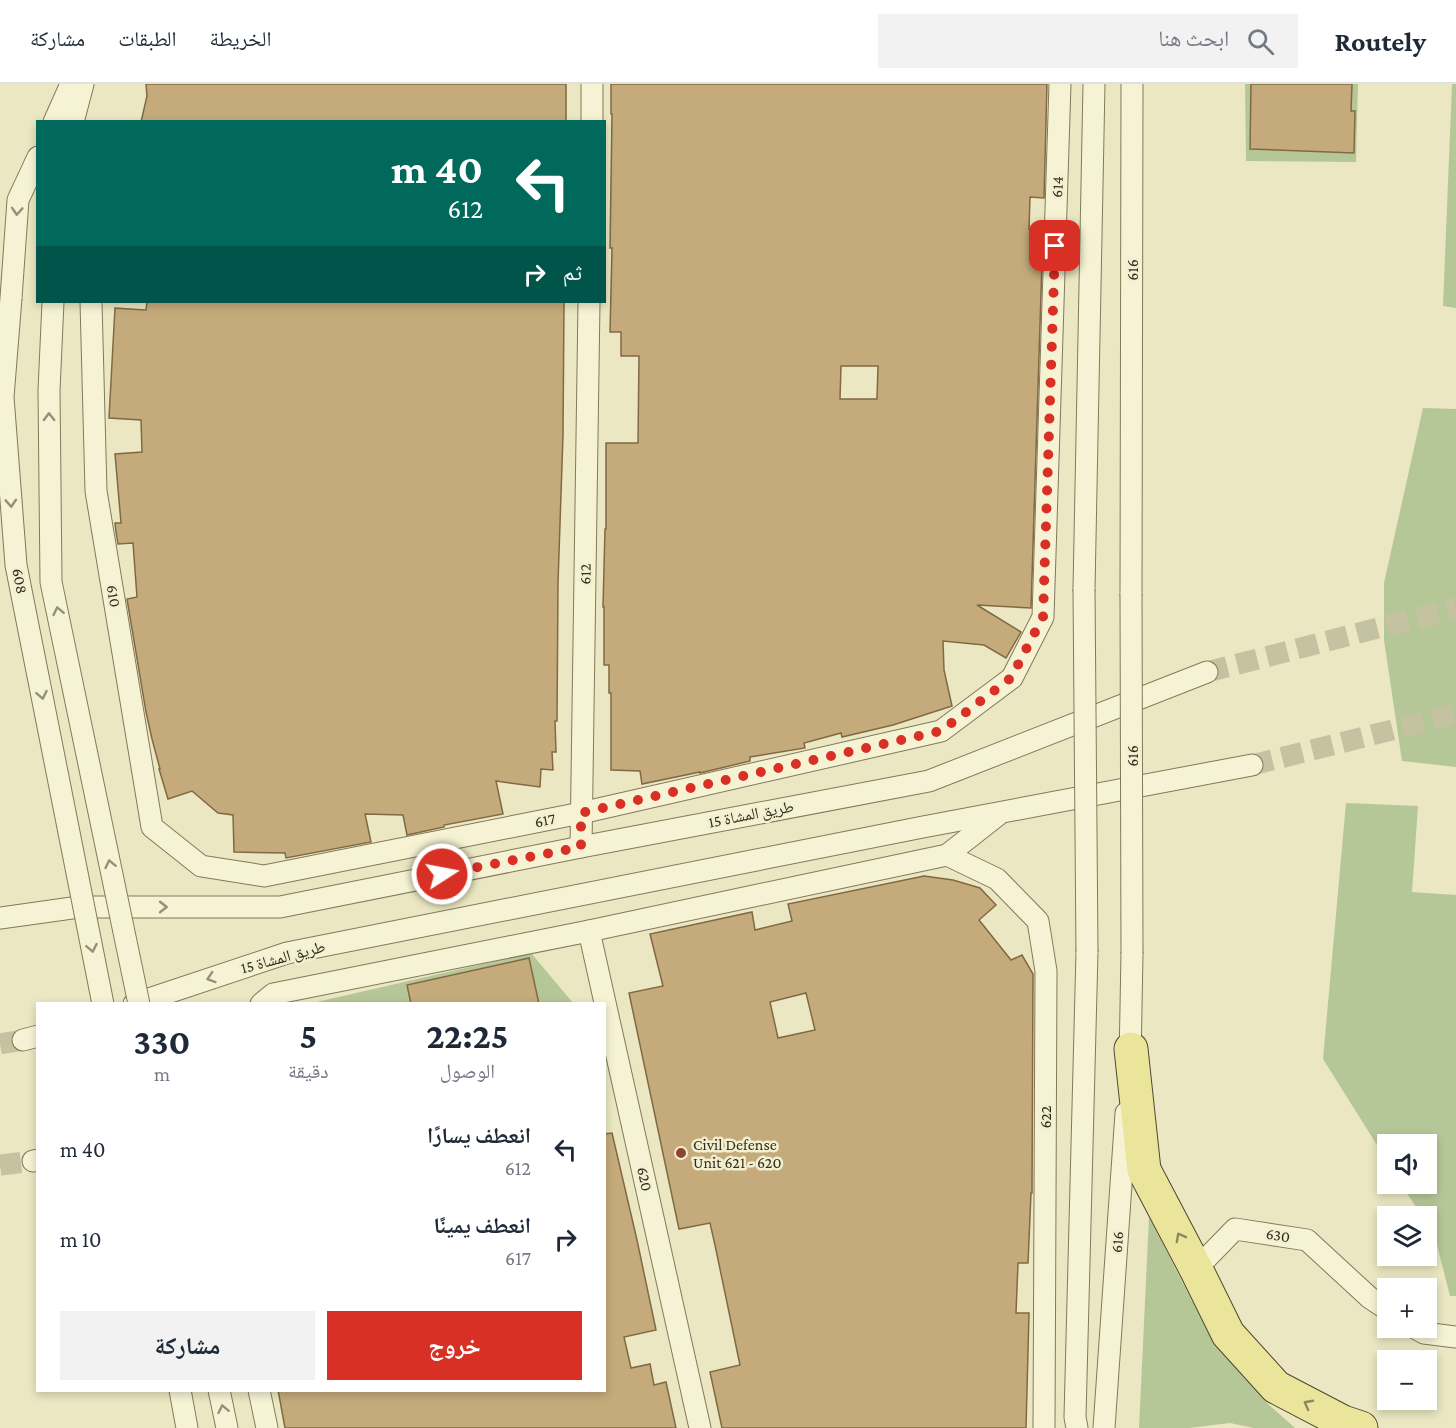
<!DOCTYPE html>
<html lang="ar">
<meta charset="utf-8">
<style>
:root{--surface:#fff;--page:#f2f2f3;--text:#1f2937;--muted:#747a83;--line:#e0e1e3;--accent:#d93025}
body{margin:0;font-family:"Crimson Pro","Noto Naskh Arabic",serif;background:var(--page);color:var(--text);direction:rtl;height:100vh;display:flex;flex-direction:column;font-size:22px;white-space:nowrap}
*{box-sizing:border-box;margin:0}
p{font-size:20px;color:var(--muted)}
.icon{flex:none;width:33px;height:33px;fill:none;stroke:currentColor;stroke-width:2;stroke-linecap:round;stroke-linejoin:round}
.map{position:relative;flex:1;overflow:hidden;direction:ltr}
.sheet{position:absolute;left:36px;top:918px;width:570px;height:390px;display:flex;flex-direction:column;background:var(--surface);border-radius:0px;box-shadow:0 3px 9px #0003;direction:rtl}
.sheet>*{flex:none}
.hud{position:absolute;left:36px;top:36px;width:570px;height:183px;border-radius:0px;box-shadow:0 3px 9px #0003;direction:rtl;background:#00695c;color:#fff;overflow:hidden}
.fabs{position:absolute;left:1377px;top:1050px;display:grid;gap:12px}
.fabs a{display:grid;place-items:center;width:60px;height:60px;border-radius:0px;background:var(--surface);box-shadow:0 3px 9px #0003;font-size:30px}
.pin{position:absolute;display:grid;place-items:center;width:51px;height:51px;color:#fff;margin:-26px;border-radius:12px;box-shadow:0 3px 9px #0006}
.me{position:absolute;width:66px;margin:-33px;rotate:79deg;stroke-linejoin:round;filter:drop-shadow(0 0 4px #0008)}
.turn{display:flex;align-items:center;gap:21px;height:126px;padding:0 24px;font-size:27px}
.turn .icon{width:78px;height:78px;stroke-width:2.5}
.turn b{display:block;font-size:42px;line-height:51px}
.then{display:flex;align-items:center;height:57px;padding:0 24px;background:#0003;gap:12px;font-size:22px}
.eta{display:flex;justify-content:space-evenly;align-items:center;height:102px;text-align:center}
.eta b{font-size:36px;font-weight:700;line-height:42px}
.action{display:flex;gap:12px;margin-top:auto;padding:12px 24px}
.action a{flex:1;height:69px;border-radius:0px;background:var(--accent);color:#fff;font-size:24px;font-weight:700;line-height:69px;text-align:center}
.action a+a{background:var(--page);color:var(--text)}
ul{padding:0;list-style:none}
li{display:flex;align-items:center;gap:18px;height:90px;padding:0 24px}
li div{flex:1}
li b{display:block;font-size:22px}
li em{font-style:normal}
header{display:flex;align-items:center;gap:36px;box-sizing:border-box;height:84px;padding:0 30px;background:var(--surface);border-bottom:2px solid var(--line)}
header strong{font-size:28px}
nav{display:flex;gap:33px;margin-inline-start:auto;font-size:21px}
.search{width:420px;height:54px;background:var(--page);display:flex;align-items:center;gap:15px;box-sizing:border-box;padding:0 21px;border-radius:0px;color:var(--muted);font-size:22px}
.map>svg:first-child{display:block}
.green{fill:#b6c797}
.building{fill:#c5ab7b;stroke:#806943;stroke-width:1.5;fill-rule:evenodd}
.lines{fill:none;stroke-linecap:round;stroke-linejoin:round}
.street-tunnel{stroke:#c5c2a1;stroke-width:21;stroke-dasharray:21 10;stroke-linecap:butt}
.street-casing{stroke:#82795b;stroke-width:23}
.primary-casing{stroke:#50462f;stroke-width:35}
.street{stroke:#f6f3d5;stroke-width:21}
.primary{stroke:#ebe59c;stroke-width:33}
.street-bridge-casing{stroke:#82795b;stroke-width:23;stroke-linecap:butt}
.street-bridge{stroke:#f6f3d5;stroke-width:21}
.oneway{stroke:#94907a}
.oneway2{stroke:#8f895d}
.route{stroke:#d93025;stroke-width:10;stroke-dasharray:0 18}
.poi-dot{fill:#8c4530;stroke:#f2f0d1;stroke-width:2}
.labels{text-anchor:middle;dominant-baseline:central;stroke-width:5;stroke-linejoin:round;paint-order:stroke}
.street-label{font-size:16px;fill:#332d1e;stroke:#f2f0d1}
.poi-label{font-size:16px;fill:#332d1e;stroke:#f2f0d1;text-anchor:start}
</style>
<header>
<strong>Routely</strong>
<div class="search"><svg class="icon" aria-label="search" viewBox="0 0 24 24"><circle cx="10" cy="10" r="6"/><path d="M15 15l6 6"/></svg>ابحث هنا</div>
<nav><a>الخريطة</a><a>الطبقات</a><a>مشاركة</a></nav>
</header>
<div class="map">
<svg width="1456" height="1344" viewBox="0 0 1456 1344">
<rect width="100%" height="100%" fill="#eae7c2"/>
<!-- green -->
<g class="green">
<path d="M1245 0H1358L1356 78 1246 77Z"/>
<path d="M1452 0H1456V224L1443 222Z"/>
<path d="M1423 324 1456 325V683L1402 677 1384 556V499Z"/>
<path d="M1346 719 1418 722 1412 808 1456 811V1212H1450L1435 1153 1427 1139 1426 1132H1422L1401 1100H1426V1060H1388L1387 1077 1323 975Z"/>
<path d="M531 869 573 919 308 920Z"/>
<path d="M1149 1133 1205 1242 1268 1320 1295 1344H1254L1230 1339 1189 1344H1139Z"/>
</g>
<!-- building -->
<g class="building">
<path d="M146 0H566V38H141L147 12Z"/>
<path d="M611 0H1047L1044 114 1030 113 1029 145 1043 146 1031 524 977 521 1021 548 1006 574 984 561 943 557 944 586 952 622 893 641 842 653 841 649 804 659 805 664 750 673V677L700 689V688L642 700 640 687 611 686V609H609V581H604V523H603L605 445H606V359H638L639 272H621V248H610L612 164H610L612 30H611ZM841 282H878L877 315H840Z"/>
<path d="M1251 0H1352L1351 27H1355L1354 69 1250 65Z"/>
<path d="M147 218H564L563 351 558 499 557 637H555L556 668H552L553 686 541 685 540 703 496 697 503 730 444 741V743L407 751 403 731 365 730 371 758 286 774 285 769 234 768 233 731 218 729 192 707 168 715 159 685H160L152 655 146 628 127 515 137 513 133 459 118 460 116 448 115 439H121L115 370 142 368 141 336 109 334 115 224 146 226Z"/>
<path d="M924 792 953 796 980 804 996 821 979 836 1011 876 1022 871 1033 890 1032 1109H1031L1028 1179H1018L1016 1229H1029L1026 1344H722L710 1288 740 1281 715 1161 710 1139 679 1145 629 909 663 902 650 850 752 828 755 846 792 837 788 820ZM806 909 815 946 778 954 770 918Z"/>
<path d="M529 874 539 920H411L407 901Z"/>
<path d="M612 1049 637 1156 656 1246 624 1253 631 1284 650 1280 654 1301 666 1298 676 1344H285L278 1306H604V1050Z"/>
</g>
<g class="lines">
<!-- street-tunnel -->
<g class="street-tunnel">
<path d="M1207 588 1456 524"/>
<path d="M1252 681 1456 630"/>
<path d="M0 960 23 956"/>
<path d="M0 1081 33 1077"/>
</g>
<defs>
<g id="street">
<path d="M54 38 71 0"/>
<path d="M73 38 83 0"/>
<path d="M592 38V0"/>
<path d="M11 214 18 116 38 73"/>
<path d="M91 218 96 407 152 743 201 782 264 792 581 729 941 647 1012 594 1043 533 1060 0"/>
<path d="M1084 505 1094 0"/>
<path d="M1131 510 1132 0"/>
<path d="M581 763 589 218"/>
<path d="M947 771 997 795 1038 837 1046 887 1044 1344"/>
<path d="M0 834 79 823H280L581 763 929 697 1207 588"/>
<path d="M589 847 700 1344"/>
<path d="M134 920 287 869 923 743 1252 681"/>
<path d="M261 920 273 910 589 847 947 771 998 731"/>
<path d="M23 956 38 952"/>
<path d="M1130 977 1132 870"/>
<path d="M33 1077 38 1076"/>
<path d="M1196 1185 1235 1145 1307 1156 1370 1214 1388 1226"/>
<path d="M1415 1244 1424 1249 1456 1253"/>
<path d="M180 1306 187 1344"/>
<path d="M219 1306 227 1344"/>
<path d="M259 1306 267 1344"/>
<path d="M1077 1344 1075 1333 1087 868"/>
<path d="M1104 1344 1126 1029"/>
</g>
<path id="primary" d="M1131 965 1144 1086 1196 1185 1228 1250 1276 1303 1343 1338 1361 1344"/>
</defs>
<!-- street casing -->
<use href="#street" class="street-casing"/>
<!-- primary casing -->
<use href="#primary" class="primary-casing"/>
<!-- street -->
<use href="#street" class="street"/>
<!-- primary -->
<use href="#primary" class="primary"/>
<defs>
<g id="street-bridge">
<path d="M11 214 3 313 16 481 103 920"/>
<path d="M53 218 49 306 51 498 139 920"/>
<path d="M1084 505 1087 868"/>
<path d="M1131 510 1132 870"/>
</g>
</defs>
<!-- street-bridge casing -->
<use href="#street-bridge" class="street-bridge-casing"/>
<!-- street-bridge -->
<use href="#street-bridge" class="street-bridge"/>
</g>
<!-- one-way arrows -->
<defs><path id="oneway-chevron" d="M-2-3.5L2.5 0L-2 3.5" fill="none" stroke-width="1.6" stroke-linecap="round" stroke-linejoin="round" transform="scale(1.5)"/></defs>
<g class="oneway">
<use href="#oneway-chevron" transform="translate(17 127) rotate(94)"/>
<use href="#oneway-chevron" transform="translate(49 333) rotate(-91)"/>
<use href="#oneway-chevron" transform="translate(11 419) rotate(86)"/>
<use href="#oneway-chevron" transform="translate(58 527) rotate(-102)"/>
<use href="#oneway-chevron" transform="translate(42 611) rotate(79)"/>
<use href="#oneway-chevron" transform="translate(110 780) rotate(-102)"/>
<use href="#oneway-chevron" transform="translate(163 823)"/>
<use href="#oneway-chevron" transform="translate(92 864) rotate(79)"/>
<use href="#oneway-chevron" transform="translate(211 894) rotate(162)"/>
<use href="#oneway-chevron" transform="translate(223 1325) rotate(-102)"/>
</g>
<g class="oneway2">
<use href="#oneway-chevron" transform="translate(1180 1153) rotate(-118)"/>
<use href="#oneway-chevron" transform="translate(1308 1320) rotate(-152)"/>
</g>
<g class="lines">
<!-- route -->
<path class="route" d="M442 790 581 763V729L941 647 1011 594 1043 533 1055 162"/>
</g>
<!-- markers -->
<circle class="poi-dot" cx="681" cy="1069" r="6"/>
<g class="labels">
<!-- street labels -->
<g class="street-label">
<text transform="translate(1057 103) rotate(-88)">614</text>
<text transform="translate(1132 186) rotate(-90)">616</text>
<text transform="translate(585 490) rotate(-89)">612</text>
<text transform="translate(20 497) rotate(79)">608</text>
<text transform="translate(114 512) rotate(81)">610</text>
<text transform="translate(1132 672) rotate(-90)">616</text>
<text transform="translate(751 730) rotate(-11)">طريق المشاة 15</text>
<text transform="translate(545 736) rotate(-11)">617</text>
<text transform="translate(283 873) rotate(-15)">طريق المشاة 15</text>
<text transform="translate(1045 1033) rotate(-90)">622</text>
<text transform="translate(645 1095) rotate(78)">620</text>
<text transform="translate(1278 1151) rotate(9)">630</text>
<text transform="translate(1117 1158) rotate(-86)">616</text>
</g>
<!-- poi labels -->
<g class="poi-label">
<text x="693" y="1060">Civil Defense<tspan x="693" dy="18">Unit 621 - 620</tspan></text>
</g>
</g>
</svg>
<div class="fabs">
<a><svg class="icon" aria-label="sound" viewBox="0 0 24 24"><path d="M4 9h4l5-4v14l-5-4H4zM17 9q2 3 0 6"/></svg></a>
<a><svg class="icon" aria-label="layers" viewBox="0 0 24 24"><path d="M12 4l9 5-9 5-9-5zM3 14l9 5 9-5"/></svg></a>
<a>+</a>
<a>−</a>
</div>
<div class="pin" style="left:1055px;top:162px;background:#d93025"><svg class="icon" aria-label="arrive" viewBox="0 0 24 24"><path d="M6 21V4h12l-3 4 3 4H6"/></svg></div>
<svg class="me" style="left:442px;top:790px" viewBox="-20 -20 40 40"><circle r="17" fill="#d93025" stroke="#fff" stroke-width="3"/><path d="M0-11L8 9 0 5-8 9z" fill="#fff"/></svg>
<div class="hud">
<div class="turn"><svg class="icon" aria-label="left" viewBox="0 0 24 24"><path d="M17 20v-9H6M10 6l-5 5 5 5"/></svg><div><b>40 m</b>612</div></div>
<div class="then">ثم<svg class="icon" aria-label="right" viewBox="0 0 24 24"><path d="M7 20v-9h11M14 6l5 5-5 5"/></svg></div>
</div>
<section class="sheet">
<div class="eta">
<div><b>22:25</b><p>الوصول</p></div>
<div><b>5</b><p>دقيقة</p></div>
<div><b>330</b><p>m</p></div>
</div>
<ul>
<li><svg class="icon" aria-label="left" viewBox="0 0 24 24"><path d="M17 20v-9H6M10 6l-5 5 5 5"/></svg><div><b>انعطف يسارًا</b><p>612</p></div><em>40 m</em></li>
<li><svg class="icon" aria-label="right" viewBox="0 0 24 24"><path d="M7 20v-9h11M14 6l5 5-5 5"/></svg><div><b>انعطف يمينًا</b><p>617</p></div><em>10 m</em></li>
</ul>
<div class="action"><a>خروج</a><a>مشاركة</a></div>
</section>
</div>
